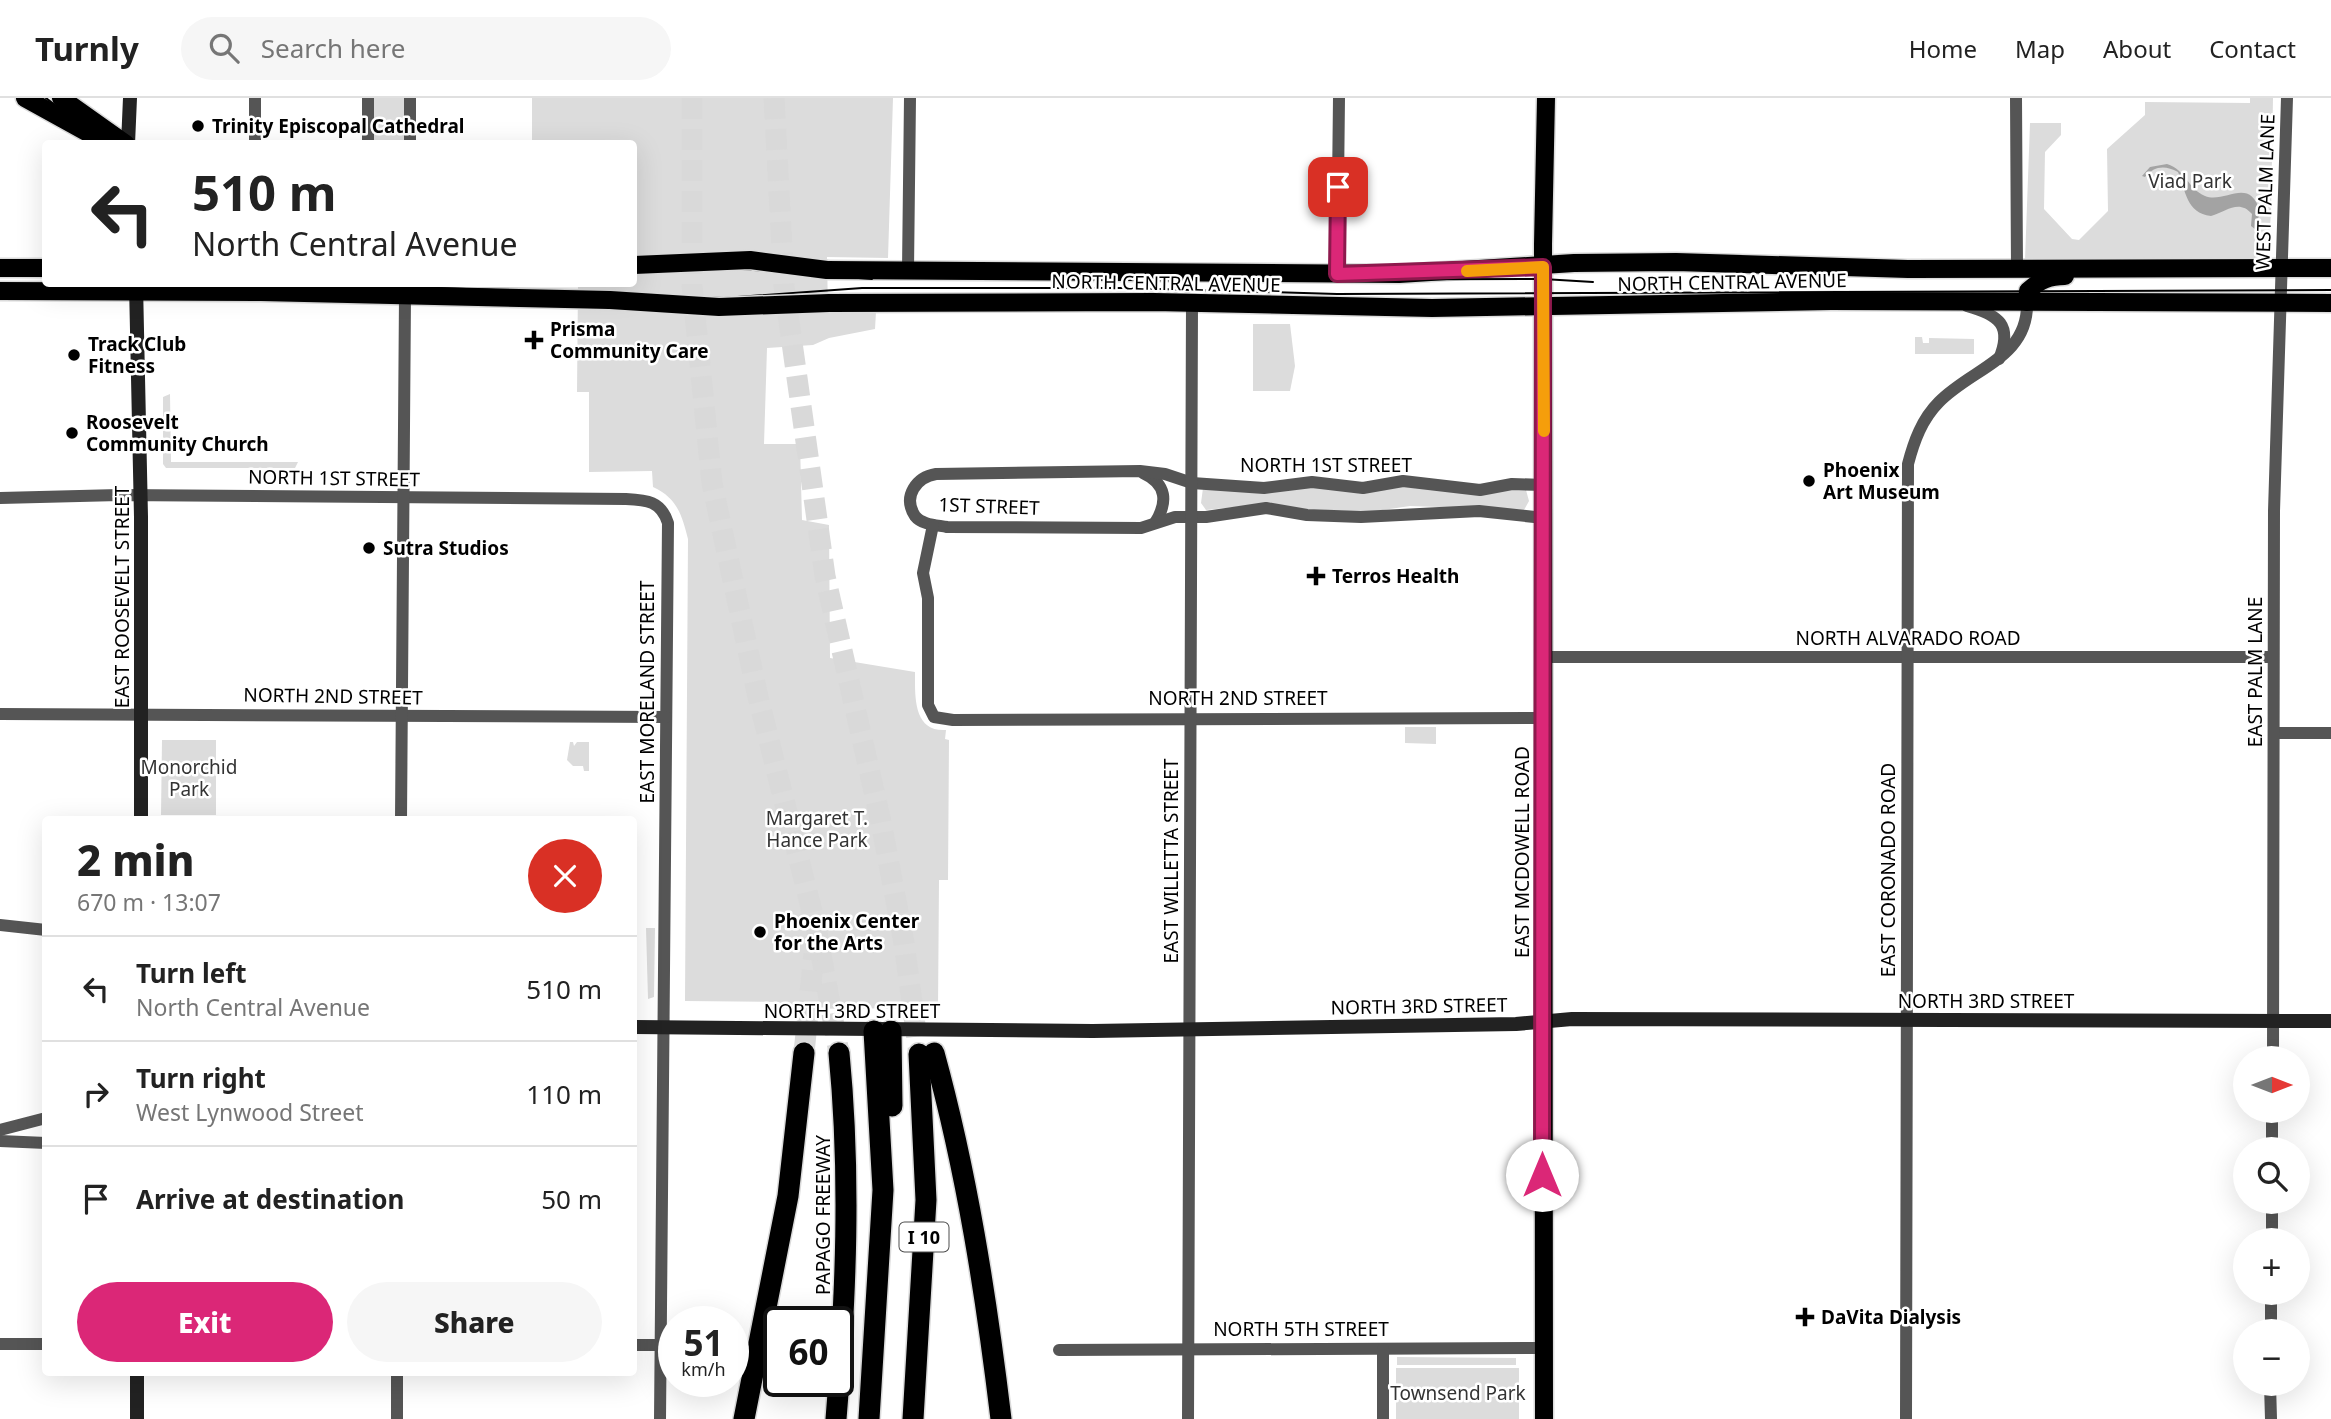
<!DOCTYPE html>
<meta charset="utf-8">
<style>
:root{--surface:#fff;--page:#f6f6f6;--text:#222;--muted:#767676;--line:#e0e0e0;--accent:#db2777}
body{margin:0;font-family:"Noto Sans",sans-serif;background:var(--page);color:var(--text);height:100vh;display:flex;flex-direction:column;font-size:26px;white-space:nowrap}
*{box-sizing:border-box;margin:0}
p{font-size:23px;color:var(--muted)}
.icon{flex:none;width:38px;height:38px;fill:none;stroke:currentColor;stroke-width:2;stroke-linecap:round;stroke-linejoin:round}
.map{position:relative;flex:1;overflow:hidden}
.details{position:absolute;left:42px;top:718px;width:595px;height:560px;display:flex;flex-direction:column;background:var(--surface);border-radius:7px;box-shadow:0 7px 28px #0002}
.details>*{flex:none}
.guide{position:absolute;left:42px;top:42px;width:595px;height:147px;border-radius:7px;box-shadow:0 7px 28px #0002;background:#fff;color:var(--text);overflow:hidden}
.needle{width:46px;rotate:90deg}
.buttons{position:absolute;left:2233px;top:948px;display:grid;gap:14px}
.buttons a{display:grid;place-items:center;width:77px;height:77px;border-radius:50%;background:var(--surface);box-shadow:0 7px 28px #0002;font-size:35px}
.speed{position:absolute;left:658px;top:1208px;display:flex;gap:14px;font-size:35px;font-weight:700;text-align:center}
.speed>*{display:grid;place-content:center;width:91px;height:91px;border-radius:50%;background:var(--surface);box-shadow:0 7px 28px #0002;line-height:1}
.speed small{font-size:18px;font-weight:400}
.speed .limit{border:4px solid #111;border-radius:10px;background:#fff;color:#111}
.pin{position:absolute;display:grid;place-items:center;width:60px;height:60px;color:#fff;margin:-30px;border-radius:14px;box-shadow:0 4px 10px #0006}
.me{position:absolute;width:77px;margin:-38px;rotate:0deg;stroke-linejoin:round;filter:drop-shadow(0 0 5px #0008)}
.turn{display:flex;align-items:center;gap:24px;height:147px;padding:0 35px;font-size:32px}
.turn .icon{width:91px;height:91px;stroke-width:2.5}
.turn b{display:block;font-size:49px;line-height:60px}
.round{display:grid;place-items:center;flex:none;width:74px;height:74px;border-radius:37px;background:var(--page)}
.summary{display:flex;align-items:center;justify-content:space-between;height:119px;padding:0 35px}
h1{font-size:42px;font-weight:800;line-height:52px}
.cta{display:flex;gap:14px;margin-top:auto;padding:14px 35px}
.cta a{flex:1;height:80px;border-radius:42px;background:var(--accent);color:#fff;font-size:28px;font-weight:800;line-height:80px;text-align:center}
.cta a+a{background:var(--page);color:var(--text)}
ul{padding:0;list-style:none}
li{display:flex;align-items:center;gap:21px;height:105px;padding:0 35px;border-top:2px solid var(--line)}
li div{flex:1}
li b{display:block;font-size:26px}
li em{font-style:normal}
header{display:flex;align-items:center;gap:42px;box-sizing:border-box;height:98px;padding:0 35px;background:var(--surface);border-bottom:2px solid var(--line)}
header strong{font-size:33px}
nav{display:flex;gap:38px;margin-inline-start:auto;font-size:24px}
.search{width:490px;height:63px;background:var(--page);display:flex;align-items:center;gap:18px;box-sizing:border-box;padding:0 24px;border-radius:38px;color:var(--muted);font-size:26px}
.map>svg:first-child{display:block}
.green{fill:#dcdcdc}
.water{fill:#a3a3a3}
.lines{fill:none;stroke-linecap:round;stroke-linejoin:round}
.highway-tunnel{stroke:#d9d9d9;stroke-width:21;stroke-dasharray:21 10;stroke-linecap:butt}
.primary-casing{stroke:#dbdbdb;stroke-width:21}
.highway-casing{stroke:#dbdbdb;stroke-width:24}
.street{stroke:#555;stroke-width:12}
.secondary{stroke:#222;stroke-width:14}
.primary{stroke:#000;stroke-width:18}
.highway{stroke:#000;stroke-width:21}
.tram{stroke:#000;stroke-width:2}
.primary-bridge-casing{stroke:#dbdbdb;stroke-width:21;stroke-linecap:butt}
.primary-bridge{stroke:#000;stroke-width:18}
.route-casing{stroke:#8e194d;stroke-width:18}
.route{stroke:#db2777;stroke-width:12}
.slow{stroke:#f59e0b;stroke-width:12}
.poi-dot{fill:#000;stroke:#fff;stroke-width:2.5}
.labels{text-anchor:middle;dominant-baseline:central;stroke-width:5;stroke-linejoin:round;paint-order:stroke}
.shield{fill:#fff;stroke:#4c4c4c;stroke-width:2}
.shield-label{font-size:18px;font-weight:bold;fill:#000}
.poi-label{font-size:19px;font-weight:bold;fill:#000;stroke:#fff;text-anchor:start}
.park-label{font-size:19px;fill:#333;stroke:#fff}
.street-label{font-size:19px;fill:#000;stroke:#fff}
</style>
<header>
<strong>Turnly</strong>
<div class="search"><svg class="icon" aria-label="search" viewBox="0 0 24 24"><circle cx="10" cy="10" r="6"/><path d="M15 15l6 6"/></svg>Search here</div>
<nav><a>Home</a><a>Map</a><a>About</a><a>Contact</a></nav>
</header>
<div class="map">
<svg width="2331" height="1321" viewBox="0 0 2331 1321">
<rect width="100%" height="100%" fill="#fff"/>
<!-- green -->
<g class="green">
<path d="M373 0H405V45L372 46Z"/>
<path d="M532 0H893L888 160 827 159 828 214H876L875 231 829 240 813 247 767 250 764 346H800L802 422 829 427 830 560 915 574C915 598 913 634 946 632L945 641 949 642 948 782H939L938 910 787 911 779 904 685 903 688 441C682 417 677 400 653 389L652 373 589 374V294H577L578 186H634V46H532Z"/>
<path d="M2250 0H2273L2271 116 2267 162H2025L2030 25H2061V37L2045 54 2044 111 2072 141 2079 142 2108 113 2107 51 2145 17V4L2250 5Z"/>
<path d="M1253 226H1290L1295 268 1290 293H1253Z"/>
<path d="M1915 239H1922L1923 245H1929V240L1974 241V256H1915Z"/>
<path d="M170 296 171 364H298L295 370H166L163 366V299Z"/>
<path d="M1399 387 1526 392 1529 403 1524 412 1410 408 1369 414 1245 408 1206 412 1201 405 1203 390Z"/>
<path d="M1405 629H1436V646L1405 645Z"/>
<path d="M162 642H216V717H161Z"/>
<path d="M570 644H573L574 648 577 644H589V673H584L583 668H573L567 662Z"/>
<path d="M646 830H655L654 899 648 901Z"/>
<path d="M1397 1259 1516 1260V1267H1397Z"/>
<rect x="1396" y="1270" width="123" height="51"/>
</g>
<!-- water -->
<path class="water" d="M2167 66C2186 72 2188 91 2205 98 2225 106 2250 77 2260 114L2255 131 2251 128 2252 116C2239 101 2227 113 2211 118 2186 115 2186 93 2178 74 2165 67 2154 68 2145 79L2142 78 2150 69Z"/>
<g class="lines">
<!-- highway-tunnel -->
<g class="highway-tunnel">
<path d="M692 0V188L712 385 758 599 816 829 839 955"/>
<path d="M774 0 784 188 825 478 881 724 904 845 919 956"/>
<path d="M804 955 814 856"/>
</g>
<defs>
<g id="primary">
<path d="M25 0 92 37 114 38"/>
<path d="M61 0 126 46"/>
<path d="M0 170H46"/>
<path d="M827 172 1399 176 1574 165 1676 164 1908 171 2331 170"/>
<path d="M0 193 261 194 610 202"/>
<path d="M2027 204 2028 193C2040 182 2049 178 2065 178"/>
<path d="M829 205 1154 204 1432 210 1831 203 2331 205"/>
<path d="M1544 1321 1543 146 1546 0"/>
</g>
<g id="highway">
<path d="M891 933 892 1008"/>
<path d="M934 955C967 1075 986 1197 1001 1321"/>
<path d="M744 1321 788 1098 804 955"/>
<path d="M836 1321C846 1198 851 1078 839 955"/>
<path d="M869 1321 883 1092 874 933"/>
<path d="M913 1321 926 1102 919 956"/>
</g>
</defs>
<!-- primary casing -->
<use href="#primary" class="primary-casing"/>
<!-- highway casing -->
<use href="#highway" class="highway-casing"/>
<!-- street -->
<g class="street">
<path d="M2016 0 2017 170"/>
<path d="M255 46V0"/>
<path d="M368 46V0"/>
<path d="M410 46V0"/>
<path d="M908 172 910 0"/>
<path d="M1337 176 1339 0"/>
<path d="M1967 208C1999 217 2013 227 1999 261"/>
<path d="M1143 375C1167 386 1168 404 1155 425"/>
<path d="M1544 387 1512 386 1480 392 1403 383 1363 390 1312 384 1264 390 1192 385 1165 376 1140 373 936 376C917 379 902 398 915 418 922 427 937 427 947 429L1141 430 1175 419H1206L1266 410 1307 417 1361 419 1479 413 1544 420"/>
<path d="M0 400 119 397 626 401C647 402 661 403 668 425L660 1321"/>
<path d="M933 427 923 475 928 500V607L934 619 953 622 1543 620"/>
<path d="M1543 559H2273"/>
<path d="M0 616 666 619"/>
<path d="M2274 635H2331"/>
<path d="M401 721 405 198"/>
<path d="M0 827 46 832"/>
<path d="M2273 961 2274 413 2287 0"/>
<path d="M0 1032 46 1020"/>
<path d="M0 1043 46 1045"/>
<path d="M2272 1052V1013"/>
<path d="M2272 1143V1104"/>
<path d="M2271 1234V1195"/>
<path d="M0 1246H46"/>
<path d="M634 1247H661"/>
<path d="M1059 1252 1543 1250"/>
<path d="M2270 1286 2271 1321"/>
<path d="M397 1321V1274"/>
<path d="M1188 1321 1192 206"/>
<path d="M1383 1321V1251"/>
<path d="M1906 1321 1908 366C1914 343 1922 321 1939 304 1972 270 2029 260 2027 204"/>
</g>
<!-- secondary -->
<g class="secondary">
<path d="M128 46 130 0"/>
<path d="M136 186 141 419V721"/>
<path d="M634 929 1093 933 1516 926 1572 921 2331 923"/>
<path d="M137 1274V1321"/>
</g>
<!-- primary -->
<use href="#primary" class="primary"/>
<!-- highway -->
<use href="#highway" class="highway"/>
<!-- tram -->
<g class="tram">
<path d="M46 0 104 46"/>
<path d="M634 175 727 170 872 181"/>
<path d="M0 178H46"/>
<path d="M1131 182 1543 181 1593 184"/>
<path d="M320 186 724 200 862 190H1125L1337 196 2331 192"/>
</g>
<defs>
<g id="primary-bridge">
<path d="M634 167 750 162 827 172"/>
<path d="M610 202 719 209 829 205"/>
</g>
</defs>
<!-- primary-bridge casing -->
<use href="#primary-bridge" class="primary-bridge-casing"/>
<!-- primary-bridge -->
<use href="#primary-bridge" class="primary-bridge"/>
</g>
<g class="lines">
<defs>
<path id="route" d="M1338 89 1337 176 1543 169 1542 1077"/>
</defs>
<!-- route casing -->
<use href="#route" class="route-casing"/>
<!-- route -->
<use href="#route" class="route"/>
<!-- slow -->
<path class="slow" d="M1467 173 1543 169 1544 333"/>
</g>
<!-- markers -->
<g class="poi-dot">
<circle cx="198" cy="28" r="7"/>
<path d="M530.5 231.5h7v7h7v7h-7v7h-7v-7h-7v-7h7z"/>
<circle cx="74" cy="257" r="7"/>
<circle cx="72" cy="335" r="7"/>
<circle cx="1809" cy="383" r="7"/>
<circle cx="369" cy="450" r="7"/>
<path d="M1312.5 467.5h7v7h7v7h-7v7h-7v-7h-7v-7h7z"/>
<circle cx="760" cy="834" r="7"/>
<path d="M1801.5 1208.5h7v7h7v7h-7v7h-7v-7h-7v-7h7z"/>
</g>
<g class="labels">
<!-- shield labels -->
<rect class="shield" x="899.5" y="1124.5" width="49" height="29" rx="5"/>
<g class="shield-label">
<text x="924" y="1139">I 10</text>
</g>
<!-- poi labels -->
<g class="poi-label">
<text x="212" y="28">Trinity Episcopal Cathedral</text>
<text x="550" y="231">Prisma<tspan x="550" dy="22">Community Care</tspan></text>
<text x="88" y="246">Track Club<tspan x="88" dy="22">Fitness</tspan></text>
<text x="86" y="324">Roosevelt<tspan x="86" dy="22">Community Church</tspan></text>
<text x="1823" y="372">Phoenix<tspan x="1823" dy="22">Art Museum</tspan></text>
<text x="383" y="450">Sutra Studios</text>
<text x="1332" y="478">Terros Health</text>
<text x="774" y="823">Phoenix Center<tspan x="774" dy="22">for the Arts</tspan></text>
<text x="1821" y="1219">DaVita Dialysis</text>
</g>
<!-- park labels -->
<g class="park-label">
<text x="2190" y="83">Viad Park</text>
<text x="189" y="669">Monorchid<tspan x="189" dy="22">Park</tspan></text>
<text x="817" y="720">Margaret T.<tspan x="817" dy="22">Hance Park</tspan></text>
<text x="1458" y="1295">Townsend Park</text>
</g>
<!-- street labels -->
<g class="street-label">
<text transform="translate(2265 94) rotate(-88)">WEST PALM LANE</text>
<text transform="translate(1732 184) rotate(-1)">NORTH CENTRAL AVENUE</text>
<text transform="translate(1166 185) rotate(1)">NORTH CENTRAL AVENUE</text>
<text x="1326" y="367">NORTH 1ST STREET</text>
<text transform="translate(334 380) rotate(1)">NORTH 1ST STREET</text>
<text transform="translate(989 408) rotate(2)">1ST STREET</text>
<text transform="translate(122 499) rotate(-90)">EAST ROOSEVELT STREET</text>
<text x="1908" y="540">NORTH ALVARADO ROAD</text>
<text transform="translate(2255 574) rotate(-90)">EAST PALM LANE</text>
<text transform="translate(647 594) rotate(-90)">EAST MORELAND STREET</text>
<text transform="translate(333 598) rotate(1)">NORTH 2ND STREET</text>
<text x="1238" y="600">NORTH 2ND STREET</text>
<text transform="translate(1522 754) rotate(-90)">EAST MCDOWELL ROAD</text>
<text transform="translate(1171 763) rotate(-90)">EAST WILLETTA STREET</text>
<text transform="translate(1888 772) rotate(-90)">EAST CORONADO ROAD</text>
<text x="1986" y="903">NORTH 3RD STREET</text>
<text transform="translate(1419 908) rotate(-1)">NORTH 3RD STREET</text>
<text x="852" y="913">NORTH 3RD STREET</text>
<text transform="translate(823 1117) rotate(-90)">PAPAGO FREEWAY</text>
<text x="1301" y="1231">NORTH 5TH STREET</text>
</g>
</g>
</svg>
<div class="buttons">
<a><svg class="needle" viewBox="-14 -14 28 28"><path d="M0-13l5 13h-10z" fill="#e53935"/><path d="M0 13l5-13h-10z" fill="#767676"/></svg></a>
<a><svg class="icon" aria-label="search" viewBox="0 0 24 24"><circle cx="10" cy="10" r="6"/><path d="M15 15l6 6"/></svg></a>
<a>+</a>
<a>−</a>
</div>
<div class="speed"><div>51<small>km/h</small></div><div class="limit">60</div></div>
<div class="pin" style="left:1338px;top:89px;background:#d93025"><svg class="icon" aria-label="arrive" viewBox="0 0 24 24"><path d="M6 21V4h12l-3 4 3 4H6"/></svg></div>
<svg class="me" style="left:1542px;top:1077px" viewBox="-20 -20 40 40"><circle r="19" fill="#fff"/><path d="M0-13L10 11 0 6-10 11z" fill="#db2777"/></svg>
<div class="guide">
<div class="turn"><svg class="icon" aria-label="left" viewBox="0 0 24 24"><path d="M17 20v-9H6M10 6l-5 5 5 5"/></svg><div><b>510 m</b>North Central Avenue</div></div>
</div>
<section class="details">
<div class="summary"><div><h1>2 min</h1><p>670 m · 13:07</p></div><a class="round" style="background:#d93025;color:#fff"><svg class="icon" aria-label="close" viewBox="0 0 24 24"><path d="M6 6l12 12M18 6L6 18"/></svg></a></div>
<ul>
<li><svg class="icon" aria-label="left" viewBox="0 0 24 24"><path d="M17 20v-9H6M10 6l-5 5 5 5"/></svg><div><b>Turn left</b><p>North Central Avenue</p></div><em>510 m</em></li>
<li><svg class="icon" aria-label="right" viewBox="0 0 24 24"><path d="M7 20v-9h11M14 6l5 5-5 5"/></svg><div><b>Turn right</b><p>West Lynwood Street</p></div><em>110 m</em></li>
<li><svg class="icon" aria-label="arrive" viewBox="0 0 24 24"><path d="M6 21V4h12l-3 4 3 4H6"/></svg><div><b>Arrive at destination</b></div><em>50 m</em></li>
</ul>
<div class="cta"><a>Exit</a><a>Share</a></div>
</section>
</div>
